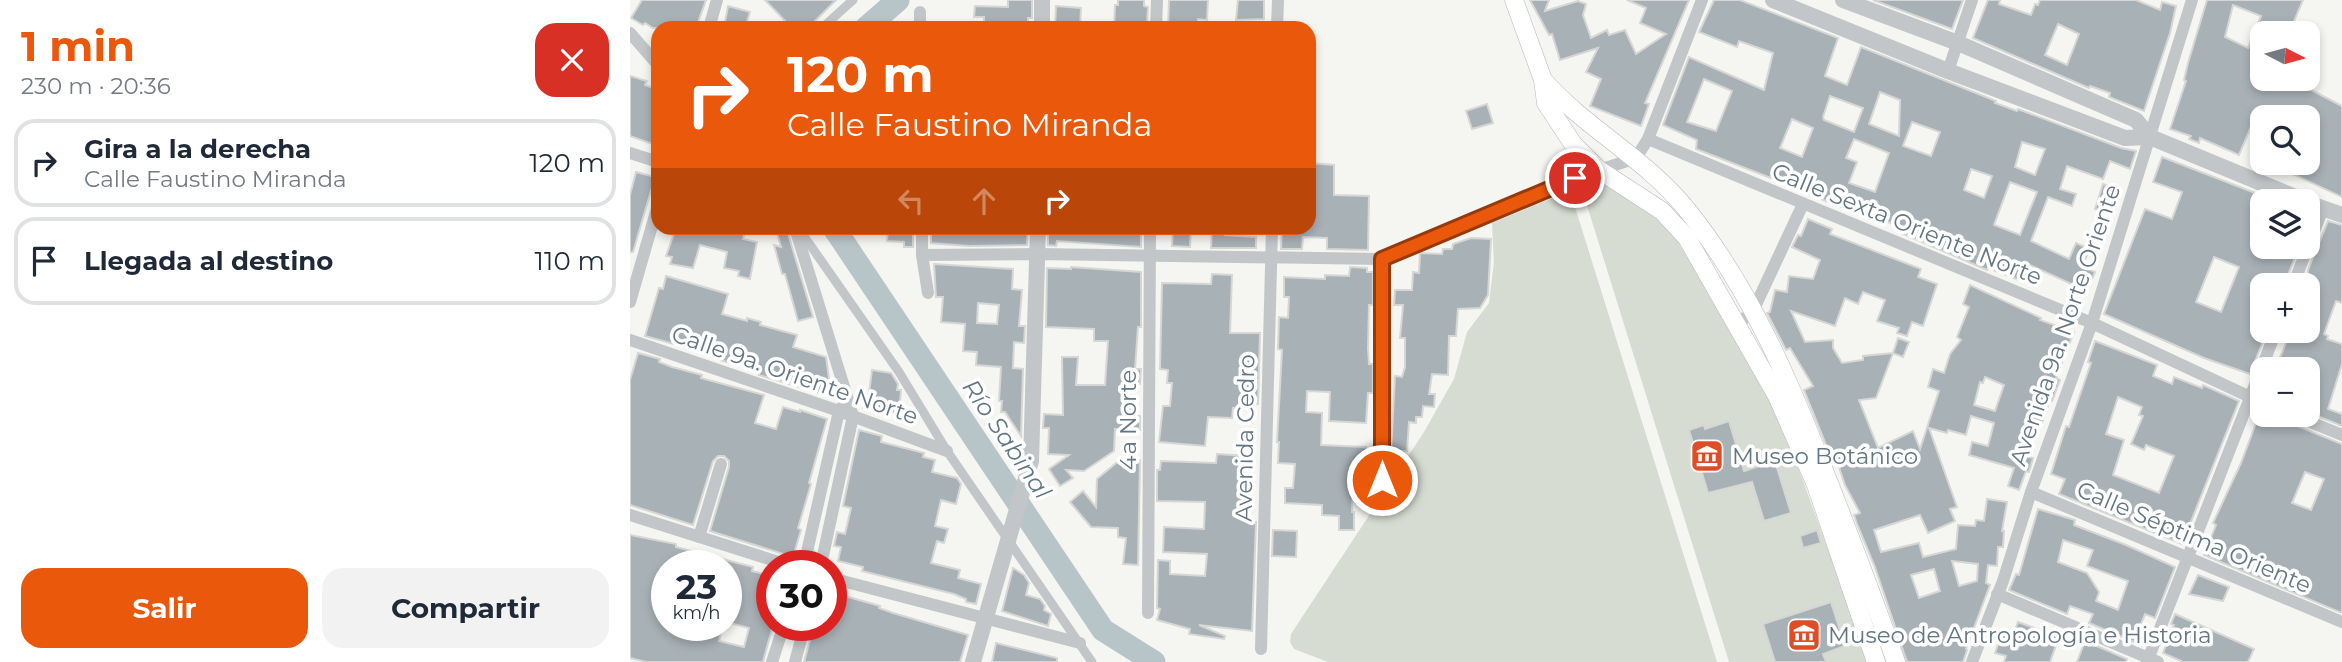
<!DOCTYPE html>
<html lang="es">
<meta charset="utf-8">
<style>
:root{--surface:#fff;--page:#f2f2f3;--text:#1f2937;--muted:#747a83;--line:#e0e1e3;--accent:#ea580c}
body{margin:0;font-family:Montserrat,sans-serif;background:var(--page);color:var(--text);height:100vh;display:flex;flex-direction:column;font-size:26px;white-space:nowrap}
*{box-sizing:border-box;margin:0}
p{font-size:23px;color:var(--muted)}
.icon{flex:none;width:38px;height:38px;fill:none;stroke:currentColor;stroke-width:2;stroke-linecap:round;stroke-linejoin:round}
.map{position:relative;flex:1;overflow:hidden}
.drawer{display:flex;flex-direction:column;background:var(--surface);width:630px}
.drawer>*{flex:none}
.guide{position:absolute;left:21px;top:21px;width:665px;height:214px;border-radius:21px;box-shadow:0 4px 10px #0003;background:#ea580c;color:#fff;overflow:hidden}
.needle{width:46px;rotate:96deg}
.controls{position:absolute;left:1620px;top:21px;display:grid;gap:14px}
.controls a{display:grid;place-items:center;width:70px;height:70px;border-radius:14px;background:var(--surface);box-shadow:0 4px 10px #0003;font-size:35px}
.speed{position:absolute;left:21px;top:550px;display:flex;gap:14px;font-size:35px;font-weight:700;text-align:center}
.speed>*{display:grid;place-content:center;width:91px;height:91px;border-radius:50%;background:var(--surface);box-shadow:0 4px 10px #0003;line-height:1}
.speed small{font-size:18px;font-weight:400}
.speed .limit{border:10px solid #d22;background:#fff;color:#111}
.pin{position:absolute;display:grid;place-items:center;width:60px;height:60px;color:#fff;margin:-30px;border:4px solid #fff;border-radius:50%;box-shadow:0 2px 7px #0007}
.me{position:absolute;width:77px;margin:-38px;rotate:0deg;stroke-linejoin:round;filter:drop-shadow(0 0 5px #0008)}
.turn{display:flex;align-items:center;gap:24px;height:147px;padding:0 21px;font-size:32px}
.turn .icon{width:91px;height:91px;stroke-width:2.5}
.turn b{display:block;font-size:49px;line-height:60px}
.lanes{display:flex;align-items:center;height:66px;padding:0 21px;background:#0003;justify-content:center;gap:35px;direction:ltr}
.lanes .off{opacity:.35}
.round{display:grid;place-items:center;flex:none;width:74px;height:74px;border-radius:21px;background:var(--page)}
.head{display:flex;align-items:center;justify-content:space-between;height:119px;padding:0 21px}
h1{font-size:42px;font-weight:700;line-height:52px;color:var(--accent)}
.action{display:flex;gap:14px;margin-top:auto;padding:14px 21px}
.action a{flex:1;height:80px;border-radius:21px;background:var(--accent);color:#fff;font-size:28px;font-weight:700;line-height:80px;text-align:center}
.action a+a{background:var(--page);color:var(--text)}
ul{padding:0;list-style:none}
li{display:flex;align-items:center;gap:21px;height:88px;margin:0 14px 10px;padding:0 7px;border:4px solid var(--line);border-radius:21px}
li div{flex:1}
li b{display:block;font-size:26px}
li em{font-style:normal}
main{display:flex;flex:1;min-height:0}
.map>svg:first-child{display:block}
.green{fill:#d6dcd2}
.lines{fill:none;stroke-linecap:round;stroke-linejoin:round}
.river{stroke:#b8c5c8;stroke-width:23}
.building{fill:#a8b1b6;stroke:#d6d6d4;stroke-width:2;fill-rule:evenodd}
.secondary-casing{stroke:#b4babe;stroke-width:19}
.pedestrian{stroke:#c2c6c9;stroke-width:9}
.minor{stroke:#c2c6c9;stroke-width:12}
.tertiary{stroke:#c2c6c9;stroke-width:16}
.secondary{stroke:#fff;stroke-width:18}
.route-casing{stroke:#983908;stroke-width:18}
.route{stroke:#ea580c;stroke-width:12}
.labels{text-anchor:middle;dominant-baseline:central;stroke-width:7;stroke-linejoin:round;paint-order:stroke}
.street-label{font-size:23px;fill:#647682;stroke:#fff}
.poi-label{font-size:23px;fill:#647682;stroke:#fff;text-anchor:start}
.water-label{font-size:24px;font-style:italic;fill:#60777f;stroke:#fff}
</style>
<main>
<section class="drawer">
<div class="head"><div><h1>1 min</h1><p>230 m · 20:36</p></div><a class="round" style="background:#d93025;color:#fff"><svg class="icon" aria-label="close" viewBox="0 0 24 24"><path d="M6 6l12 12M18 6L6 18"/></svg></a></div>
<ul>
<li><svg class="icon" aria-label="right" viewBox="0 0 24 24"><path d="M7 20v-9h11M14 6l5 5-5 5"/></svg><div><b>Gira a la derecha</b><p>Calle Faustino Miranda</p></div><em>120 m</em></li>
<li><svg class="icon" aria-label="arrive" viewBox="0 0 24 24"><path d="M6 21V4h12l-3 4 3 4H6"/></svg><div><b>Llegada al destino</b></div><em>110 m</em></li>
</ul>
<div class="action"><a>Salir</a><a>Compartir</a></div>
</section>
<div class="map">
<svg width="1712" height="662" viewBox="0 0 1712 662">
<rect width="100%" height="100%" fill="#f5f5f1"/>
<!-- green -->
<g class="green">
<path d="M970 176 1040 229 1141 393 1239 662H1099L951 186Z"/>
<path d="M940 191 1087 662H698L664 649 660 642 661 634 794 432 824 379 837 332 859 303 864 262 862 223Z"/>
</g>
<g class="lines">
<!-- river -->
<g class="river">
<path d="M236 28 268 0"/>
<path d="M204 228 473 630 524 662"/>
</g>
</g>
<!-- building -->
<g class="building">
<path d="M12 0H76L66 28H23L15 23 13 25 1 18Z"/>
<path d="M135 0H206L178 28H162Z"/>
<path d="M378 0H402V18H398V28H354V17H344L345 6 378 7Z"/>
<path d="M488 0H514V6L518 7 517 25 508 24V28H484L485 5H488Z"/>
<path d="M539 0H578L577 20 568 19 567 28H538Z"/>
<path d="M608 0H634V19L606 20Z"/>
<path d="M900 0H919L915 11 948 1 956 4 953 15 961 38 977 30 979 35 995 30 1006 54 1036 34 1010 23 1016 8 997 0H1059L1015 103 1019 104 1011 126 960 106 971 79 956 72 968 48 930 60 922 34 919 35Z"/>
<path d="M1084 0H1110L1208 38 1195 76 1217 85 1231 47 1366 101 1365 103 1387 111 1388 109 1491 148 1506 151 1500 169 1480 161 1473 179 1437 166 1430 189 1446 194 1442 206 1418 197 1401 241 1439 259 1446 243 1460 249 1452 266 1465 272 1459 286 1452 283 1450 288 1400 265 1394 282 1358 268 1357 270 1271 233 1273 227 1209 206 1186 197V195L1170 188 1171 186 1148 176 1146 180 1066 149 1067 140 1033 125 1059 57 1134 90 1143 53 1109 41 1107 47 1069 32ZM1074 79 1102 91 1086 131 1057 122ZM1250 92 1270 100 1269 136 1239 124ZM1200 96 1233 108 1224 132 1194 120 1193 117ZM1162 119 1183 128 1172 157 1150 148ZM1282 122 1310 132 1301 156 1273 146ZM1224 139 1259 153 1245 192 1219 183 1227 162 1216 158ZM1392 142 1415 149 1405 175 1385 167ZM1341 169 1362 176 1354 198 1334 190ZM1380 182 1407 192 1390 235 1364 225Z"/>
<path d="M1243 0H1333L1322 29Z"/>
<path d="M1358 0H1370L1369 4 1401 15 1405 4 1408 5 1410 0H1506L1530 10 1532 2 1546 6 1540 33 1514 111 1479 97 1480 93 1460 86 1459 88 1343 38ZM1428 24 1449 34 1437 65 1415 55Z"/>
<path d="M1577 0H1673L1659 33H1633V79H1660L1712 106V197L1639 163H1678V117H1625L1609 155 1570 138 1569 143 1559 139 1561 136 1540 129 1556 81 1554 80 1558 63ZM1603 5 1631 16 1618 48 1595 37Z"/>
<path d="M98 6 120 12 115 28H102L95 22Z"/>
<path d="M426 6 451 8 450 28H425Z"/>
<path d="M0 76 17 81 15 85 28 90V146L0 136Z"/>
<path d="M857 104 863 123 842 129 836 111Z"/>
<path d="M1532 157 1633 196V247H1669L1654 285H1633V331H1637L1620 374 1574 358 1474 314 1515 209 1542 219 1552 192 1523 182ZM1584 257 1609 267 1591 312 1566 302Z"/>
<path d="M679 163 704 165V195L739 196 738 250 697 249V238L673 237 672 249H651L652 228H679Z"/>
<path d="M6 172 25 177 3 252H0V195Z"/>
<path d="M1473 184 1491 191 1483 215 1465 209Z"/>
<path d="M1178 219 1202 229 1200 234 1291 269 1288 277 1307 284 1293 326 1282 322 1277 336 1267 333 1269 328 1247 321 1255 300 1233 292 1228 304 1215 298 1205 326 1161 311 1175 342 1203 340V348L1212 363 1233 360V356L1263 353 1268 338 1279 342 1273 357 1263 353 1246 398 1229 400 1248 448 1283 431 1290 449 1309 391 1298 387 1303 369 1314 373 1320 354 1331 340 1327 337 1339 307 1333 304 1340 285 1411 318 1410 320 1444 332 1426 378 1430 380 1422 401 1420 400 1412 423 1408 422 1404 435 1400 434 1394 456 1403 458 1399 472 1396 471 1389 490 1378 486 1384 468 1339 455 1342 442 1358 446 1364 423 1341 416 1336 435 1318 430 1317 433 1299 428 1327 507 1320 509 1325 521 1298 533 1290 515 1244 530 1251 552 1289 543 1293 557 1326 549 1328 525 1345 526 1346 520 1354 521 1357 499 1377 502 1372 531H1374L1373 547H1368L1367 566 1358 565 1356 583 1360 585 1336 649 1337 650 1333 662H1277L1245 567 1227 524 1224 515 1230 513 1215 485 1207 461 1203 462 1174 390 1183 386 1160 348 1156 350 1137 313 1140 312 1145 290 1157 292 1159 276 1183 279 1190 260 1162 247 1168 235 1171 236ZM1355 377 1374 385 1365 411 1344 405 1350 382 1353 383ZM1322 561 1348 564 1347 581 1329 586ZM1304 569 1310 591 1289 598 1281 575Z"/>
<path d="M1698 221 1712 225V303L1706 301 1694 334 1698 336 1697 339 1712 344V364L1698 409 1712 414V426L1678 412V369H1645L1661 331H1678V270Z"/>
<path d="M46 228 61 232 62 228H116L113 239 127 242 120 279 108 276 109 271 94 268 97 252 70 245 63 268 40 264 42 257 36 256Z"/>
<path d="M258 228H283V247H274V242L257 241Z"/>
<path d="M301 228H398L397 245 339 246 301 243Z"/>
<path d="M418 228H511V247L427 241 426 246 418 245Z"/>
<path d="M543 228H561L560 247 542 246Z"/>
<path d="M582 228H596L595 235 626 237V248H581Z"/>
<path d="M157 230 183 317 168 321 155 274H152L144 245 151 247 147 233Z"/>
<path d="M841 238 861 239 858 295 850 308 828 309 826 336H819L818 375 802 374 799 394H805L804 407 793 406 792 417H786V423L779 422 777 451H761L765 376 772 377 775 367V338H770L773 305H764L765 290H782L783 272 789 273 790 253 812 254 813 249H822L823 244Z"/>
<path d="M304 264 383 269 382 289 392 290 389 326H395L394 343 384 342 383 368 393 369 391 436 375 412H371L372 401H369L371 367 346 365 347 352 333 351 335 324 311 322 313 297H306ZM348 303 369 305 367 324 347 323Z"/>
<path d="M441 267 511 272V327H508L505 369H511L510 384 497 383 496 405H500L499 416H510V430L485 429 484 451 454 471 436 470 443 478 430 486 419 469 439 455 418 454 419 428H413L414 414 433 415 432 357H448L446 385H475L478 341H464V329L416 327 417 268 441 269Z"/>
<path d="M720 267 737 268V272H743V305H739L738 348 739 364H743V393H738L736 423 699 421 700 392 677 391 676 412 692 413 691 445 736 447 734 485H723L722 512H724V530H709V516L692 515V505L655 503V488H663L665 464 648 463 649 442H647L652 350 648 349 649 317 658 318 659 297H654V277L695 279V275L719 276Z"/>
<path d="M582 274 602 275 600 333H630L628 404 609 403V408H603L602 418 578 417 575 446 529 442 533 406H540L542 383H537L538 370 530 369 532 283 581 284Z"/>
<path d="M36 276 98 294 92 314 117 321V318L131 322 130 325 167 335 163 347 196 357 200 386 197 395 129 375 131 367 105 360 104 364 90 360 91 357 15 336 29 288 33 289Z"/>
<path d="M1465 341 1527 365 1523 376 1542 384 1544 377 1572 388 1573 385 1609 401 1552 544 1429 494 1435 479 1421 474 1436 426 1439 427 1461 363 1458 362ZM1488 397 1512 407 1509 415 1513 416 1501 444 1514 450 1516 445 1544 456 1529 493 1483 475 1494 440 1476 434Z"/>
<path d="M8 353 30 359 29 362 42 367 72 375 71 378 134 395 125 423 146 429 153 407 170 412V410L197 419 179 483 181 484 168 528 171 530 163 557 80 531 99 467V461L94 456H88L83 461 63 525 0 505V380Z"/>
<path d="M242 370 261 373 263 376 268 384 267 390H271L269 413 233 408 235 394H239Z"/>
<path d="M1629 415H1645L1660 423 1712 444V613L1574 555 1586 525 1583 523 1611 463ZM1675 472 1694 479 1681 510 1662 503Z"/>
<path d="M1099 421 1114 471 1145 461 1161 513 1134 521 1122 482 1078 493 1059 430 1074 425 1075 429Z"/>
<path d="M229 430 252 436 251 442 294 453 293 457 305 460 302 472 327 478 331 484 326 504 311 500 305 526 318 529 314 543 307 541 301 563 330 570 328 578 351 584 346 604 336 602V599L324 594 232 571 233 567 208 561 211 547 204 546 207 532 215 534 221 508 213 506Z"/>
<path d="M587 454 617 456 616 476H620L618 522H626L622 631 569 625 595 636 594 639 559 634 560 629 527 620 530 609 527 608 528 560 540 561V574L575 576 577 554 533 552 534 527 574 529 575 502 527 501V470H530L531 461 586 463Z"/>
<path d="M491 459 510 460 508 565 493 564 496 538 488 537V528L461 527 440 502 453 491 466 507 467 479Z"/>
<path d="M1408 509 1445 520 1444 525 1496 545 1545 567 1525 618 1515 614 1504 642 1459 623 1463 614 1440 606 1437 614 1379 590 1386 574 1389 575ZM1433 540 1463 550 1457 566 1498 581 1488 610 1466 601 1469 592 1457 573 1428 562Z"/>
<path d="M643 530 667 531 666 557 642 556Z"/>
<path d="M1187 530 1191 543 1173 548 1170 536Z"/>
<path d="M0 535 46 544V547L123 567 122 571 142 576 143 625 133 662H16L0 658ZM37 565H96V622L119 628 114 647 89 641 93 625H37Z"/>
<path d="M383 568 394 575 399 583 396 595 410 599 415 606 414 610 421 614 418 626 372 611Z"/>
<path d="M1568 575 1599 587 1593 601 1559 594Z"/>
<path d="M201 592 250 606 249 608 263 613 338 635 330 662H174L184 625H201Z"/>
<path d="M1201 602 1215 646 1193 654 1196 662H1145L1133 624Z"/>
<path d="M1545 614 1624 649 1618 662H1553L1533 653 1544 625 1541 624Z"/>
<path d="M1388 622 1429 637 1420 662H1374L1376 656 1365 653 1373 631 1383 635Z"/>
<path d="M1455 641 1497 659 1496 662H1447Z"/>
<path d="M366 643 427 658V662H362Z"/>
</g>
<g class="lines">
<defs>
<g id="secondary">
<path d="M884 0 913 80 916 103 943 144 969 170 1032 211 1057 238 1147 396 1186 485 1246 662"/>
<path d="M913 80C956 129 1017 159 1058 211 1121 290 1161 384 1197 478 1221 539 1244 600 1266 662"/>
</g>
</defs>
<!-- secondary casing -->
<use href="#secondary" class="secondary-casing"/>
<!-- pedestrian -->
<g class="pedestrian">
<path d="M192 28 223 0"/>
<path d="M169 229 269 372 317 451 462 662"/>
</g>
<!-- minor -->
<g class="minor">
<path d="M290 12V28"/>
<path d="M79 28 87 0"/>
<path d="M526 28 527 0"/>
<path d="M647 28 648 0"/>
<path d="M0 33 28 65"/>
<path d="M1318 71 1342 0"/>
<path d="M1018 139 1462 323 1633 403"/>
<path d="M0 153 28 162"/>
<path d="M165 228 223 416 191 565"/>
<path d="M292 228V255L298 293"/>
<path d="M1678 246 1693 209"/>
<path d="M292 255 408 254 752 259 945 178 1006 158 1018 139 1072 0"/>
<path d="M752 259V480"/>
<path d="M1663 285 1678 247"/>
<path d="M0 302 28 205"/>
<path d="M1108 324 1123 311 1173 204"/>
<path d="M0 340 209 411 317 451"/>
<path d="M1663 415 1712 435"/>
<path d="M1401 492 1712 622"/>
<path d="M0 515 158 565"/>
<path d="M69 537 91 464"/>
<path d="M174 565 209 411 213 406"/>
<path d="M201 578 450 643"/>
<path d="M1367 594 1528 662"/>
<path d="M518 613 520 228"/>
<path d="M631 649 642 228"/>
<path d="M142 662 154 625"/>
<path d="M165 662 175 625"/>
<path d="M1342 662 1373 581 1401 492 1462 323 1562 0"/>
<path d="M1517 662 1646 331"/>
</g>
<!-- tertiary -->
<g class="tertiary">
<path d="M1143 0 1318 71 1495 138 1520 137"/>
<path d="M1213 0 1328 43 1506 120 1520 137 1675 201"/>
<path d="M412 28V0"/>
<path d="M1678 203 1712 215"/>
<path d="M343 662 401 461 408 228"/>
</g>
<!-- secondary -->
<use href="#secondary" class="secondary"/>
</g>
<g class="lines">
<defs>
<path id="route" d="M752 480V259L945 178"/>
</defs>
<!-- route casing -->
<use href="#route" class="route-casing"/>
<!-- route -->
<use href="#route" class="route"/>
</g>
<!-- icons -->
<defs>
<symbol id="museum-square" viewBox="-11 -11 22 22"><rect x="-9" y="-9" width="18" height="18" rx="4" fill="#e04c26" stroke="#fff"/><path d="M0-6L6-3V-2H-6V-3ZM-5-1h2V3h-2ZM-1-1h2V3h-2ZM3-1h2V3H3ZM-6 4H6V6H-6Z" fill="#fff"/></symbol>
</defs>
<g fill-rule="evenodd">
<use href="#museum-square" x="1058" y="437" width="38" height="38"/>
<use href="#museum-square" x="1155" y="616" width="38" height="38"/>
</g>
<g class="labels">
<!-- street labels -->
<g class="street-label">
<text transform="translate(1277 224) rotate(22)">Calle Sexta Oriente Norte</text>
<text transform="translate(1435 325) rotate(-71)">Avenida 9a. Norte Oriente</text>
<text transform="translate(165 375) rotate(19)">Calle 9a. Oriente Norte</text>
<text transform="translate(498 420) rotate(-90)">4a Norte</text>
<text transform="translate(615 438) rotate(-89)">Avenida Cedro</text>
<text transform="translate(1564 537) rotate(23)">Calle Séptima Oriente</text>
</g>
<!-- poi labels -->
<g class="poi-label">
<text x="1102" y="456">Museo Botánico</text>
<text x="1198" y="635">Museo de Antropología e Historia</text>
</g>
<!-- water labels -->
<g class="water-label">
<text transform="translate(377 439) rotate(56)">Río Sabinal</text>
</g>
</g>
</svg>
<div class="controls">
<a><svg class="needle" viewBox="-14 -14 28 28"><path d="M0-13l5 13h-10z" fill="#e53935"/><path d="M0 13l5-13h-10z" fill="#747a83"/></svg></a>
<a><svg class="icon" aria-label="search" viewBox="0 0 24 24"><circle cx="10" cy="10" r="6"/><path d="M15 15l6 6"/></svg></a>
<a><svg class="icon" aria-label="layers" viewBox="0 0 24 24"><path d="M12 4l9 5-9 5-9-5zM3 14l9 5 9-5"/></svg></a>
<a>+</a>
<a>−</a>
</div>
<div class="speed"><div>23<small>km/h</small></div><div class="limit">30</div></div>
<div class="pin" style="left:945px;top:178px;background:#d93025"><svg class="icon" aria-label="arrive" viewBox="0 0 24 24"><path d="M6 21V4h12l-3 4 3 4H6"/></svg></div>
<svg class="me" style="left:752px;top:480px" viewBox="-20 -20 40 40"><circle r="17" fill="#ea580c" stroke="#fff" stroke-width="3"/><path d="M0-11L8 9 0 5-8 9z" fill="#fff"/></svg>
<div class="guide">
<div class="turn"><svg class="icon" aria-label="right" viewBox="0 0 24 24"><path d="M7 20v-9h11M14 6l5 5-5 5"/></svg><div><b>120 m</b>Calle Faustino Miranda</div></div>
<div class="lanes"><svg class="icon off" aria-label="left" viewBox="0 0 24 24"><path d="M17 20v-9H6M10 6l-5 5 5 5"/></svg><svg class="icon off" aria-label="ahead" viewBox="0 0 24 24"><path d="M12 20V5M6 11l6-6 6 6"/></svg><svg class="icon" aria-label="right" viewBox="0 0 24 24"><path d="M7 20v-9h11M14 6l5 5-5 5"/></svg></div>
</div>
</div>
</main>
